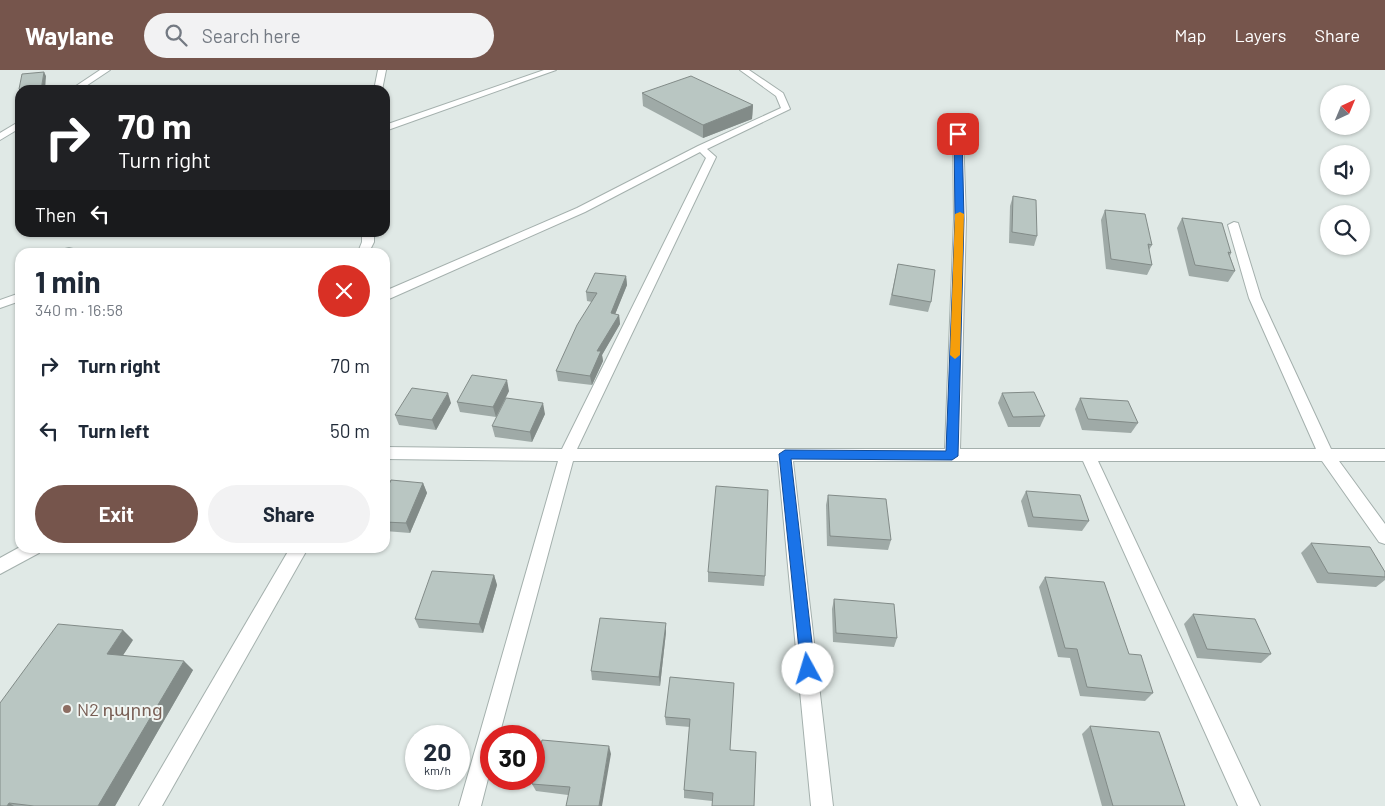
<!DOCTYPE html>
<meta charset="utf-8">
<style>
:root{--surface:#fff;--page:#f2f2f3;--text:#1f2937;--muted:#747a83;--accent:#76554c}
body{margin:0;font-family:Barlow,"Noto Sans Armenian",sans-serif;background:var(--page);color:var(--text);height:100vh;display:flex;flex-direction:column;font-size:19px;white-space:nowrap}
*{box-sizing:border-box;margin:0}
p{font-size:16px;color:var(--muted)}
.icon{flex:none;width:28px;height:28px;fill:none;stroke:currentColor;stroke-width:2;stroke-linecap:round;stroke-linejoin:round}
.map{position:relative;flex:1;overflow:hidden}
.side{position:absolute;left:15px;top:178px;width:375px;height:305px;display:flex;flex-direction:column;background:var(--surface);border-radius:15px;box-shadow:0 1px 4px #0004}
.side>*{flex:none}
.hud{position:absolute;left:15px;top:15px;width:375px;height:152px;border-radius:15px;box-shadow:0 1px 4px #0004;background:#202124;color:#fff;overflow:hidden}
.needle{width:32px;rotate:44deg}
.controls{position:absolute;left:1320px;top:15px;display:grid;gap:10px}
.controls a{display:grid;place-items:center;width:50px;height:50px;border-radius:50%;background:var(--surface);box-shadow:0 1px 4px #0004;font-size:25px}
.speed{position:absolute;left:405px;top:655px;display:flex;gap:10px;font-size:25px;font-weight:700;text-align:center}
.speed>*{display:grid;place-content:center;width:65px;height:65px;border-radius:50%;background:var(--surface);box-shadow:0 1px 4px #0004;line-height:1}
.speed small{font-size:12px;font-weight:400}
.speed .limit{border:8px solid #d22;background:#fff;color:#111}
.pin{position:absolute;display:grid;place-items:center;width:42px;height:42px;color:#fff;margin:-21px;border-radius:10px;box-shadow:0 2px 8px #0006}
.me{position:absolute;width:55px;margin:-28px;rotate:354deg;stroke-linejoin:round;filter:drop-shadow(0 0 4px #0008)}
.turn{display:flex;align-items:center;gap:18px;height:105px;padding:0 20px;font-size:22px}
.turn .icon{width:65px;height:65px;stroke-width:2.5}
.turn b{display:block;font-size:35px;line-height:42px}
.then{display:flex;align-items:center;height:48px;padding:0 20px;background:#0003;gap:10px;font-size:19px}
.round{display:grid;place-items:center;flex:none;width:52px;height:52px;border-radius:26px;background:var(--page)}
.overview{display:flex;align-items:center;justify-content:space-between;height:85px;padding:0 20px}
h1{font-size:30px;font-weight:700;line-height:38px}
.action{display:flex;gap:10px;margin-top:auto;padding:10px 20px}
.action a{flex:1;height:58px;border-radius:30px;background:var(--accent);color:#fff;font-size:20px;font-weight:700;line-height:58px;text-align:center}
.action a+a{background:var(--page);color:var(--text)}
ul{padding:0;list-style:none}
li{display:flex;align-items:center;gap:15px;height:65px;padding:0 20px}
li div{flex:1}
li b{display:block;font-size:19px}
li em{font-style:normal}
header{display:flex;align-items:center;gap:30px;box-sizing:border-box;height:70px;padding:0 25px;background:var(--accent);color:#fff}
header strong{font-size:24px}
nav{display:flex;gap:28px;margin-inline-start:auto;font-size:18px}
.search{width:350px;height:45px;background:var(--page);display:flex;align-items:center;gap:12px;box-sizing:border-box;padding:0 18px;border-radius:28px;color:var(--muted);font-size:19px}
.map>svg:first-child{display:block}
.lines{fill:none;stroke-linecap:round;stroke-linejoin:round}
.minor-casing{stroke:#a4b0ad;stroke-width:2}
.minor{fill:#fff;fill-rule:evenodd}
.wall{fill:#9faaa7}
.shaded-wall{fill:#828b88}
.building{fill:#b9c6c2;stroke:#828b88}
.route{fill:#1a73e8;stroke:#114b97}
.slow{fill:#f59e0b}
.education-dot{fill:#8d6e63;stroke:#f0f6f3;stroke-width:2}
.labels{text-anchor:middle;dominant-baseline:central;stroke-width:4;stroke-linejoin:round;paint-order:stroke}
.near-education-label{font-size:18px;fill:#785e54;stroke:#f0f6f3;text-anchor:start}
</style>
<header>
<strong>Waylane</strong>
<div class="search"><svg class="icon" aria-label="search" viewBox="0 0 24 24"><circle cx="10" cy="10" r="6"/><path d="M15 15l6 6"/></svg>Search here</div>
<nav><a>Map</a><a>Layers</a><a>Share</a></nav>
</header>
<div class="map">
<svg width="1385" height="736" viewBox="0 0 1385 736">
<rect width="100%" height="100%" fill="#e0e9e6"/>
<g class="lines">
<defs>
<g id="minor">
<path d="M100 0H110L80 20H70Z"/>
<path d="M378 0H386L382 20H374Z"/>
<path d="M544 0H556L385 61V55Z"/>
<path d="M740 0H749L783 23 790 39 707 79 716 87 577 379H945L954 149 953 64 958 61 963 64 966 149 960 379H1316L1249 228 1228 155 1234 152 1238 153 1261 228 1331 379H1385V391H1339L1385 454V474L1379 472 1322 391H1098L1260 736H1238L1083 391H793L833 736H811L778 391H573L499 666H491V697L481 736H459L558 391 385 389V377L562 379 706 88 700 82 585 142 389 229 385 230V221L577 138 698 76 781 38 776 26Z"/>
<path d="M20 51V58L0 70V63Z"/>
<path d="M362 162H374V172L369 182H358L362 172Z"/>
<path d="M69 178 73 179 75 182H64L65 179Z"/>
<path d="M20 223V231L0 238V230Z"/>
<path d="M20 477 42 478 39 483 0 504V488Z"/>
<path d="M290 478H308L162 736H139Z"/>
</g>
</defs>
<!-- minor casing -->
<use href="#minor" class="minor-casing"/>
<!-- minor -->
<use href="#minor" class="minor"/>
</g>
<!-- wall -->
<g class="wall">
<path d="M642 23 753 35 752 49 703 68 643 36Z"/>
<path d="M1013 126 1037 166 1034 176 1009 173 1010 136Z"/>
<path d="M1105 140 1152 175 1149 180 1152 195 1147 205 1106 199 1101 150Z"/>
<path d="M1182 148 1231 183 1230 186 1235 201 1228 212 1189 206 1177 158Z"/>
<path d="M898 194 931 232 928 242 889 235Z"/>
<path d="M626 206 627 215 615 244 619 245 620 254 602 285 603 291 592 315 558 311 556 301 592 232 587 231 586 222Z"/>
<path d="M509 321 496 347 460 342 457 332Z"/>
<path d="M1002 323 1045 346 1040 357H1008L998 333Z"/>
<path d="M1080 328 1138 353 1131 363 1082 360 1075 339Z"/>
<path d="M451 333 436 360 399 355 395 345Z"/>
<path d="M545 344 532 372 495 367 492 356Z"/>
<path d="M423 413 427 423 410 463 385 461V423Z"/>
<path d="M1026 421 1089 451 1082 461 1028 457 1021 431Z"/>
<path d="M828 425 891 470 888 480 827 476 826 435Z"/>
<path d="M1311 473 1385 507V510L1376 517 1317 513 1301 483Z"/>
<path d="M708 502 765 506 764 516 708 512Z"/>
<path d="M494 505 497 515 483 563 419 558 415 549Z"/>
<path d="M1045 507 1129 584 1153 623 1145 631 1080 626 1070 588 1058 587 1039 517Z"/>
<path d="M834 529 897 568 894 577 833 572 832 539Z"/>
<path d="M1193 544 1271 584 1261 593 1197 588 1184 554Z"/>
<path d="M666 562 660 616 592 610 591 601Z"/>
<path d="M133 570 123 585 193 600 115 736H0Z"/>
<path d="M734 613 712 731 684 728V720L690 657 666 655 665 647Z"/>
<path d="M1090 656 1185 736H1102L1082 664Z"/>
<path d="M611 684 568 725 536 721 532 714Z"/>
</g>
<!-- shaded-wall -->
<g class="shaded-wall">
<path d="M44 2 46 6 45 20H41Z"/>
<path d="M753 35 752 49 703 68V55Z"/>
<path d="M626 206 627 215 612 252 611 243Z"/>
<path d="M619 245 620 254 602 285 603 291 592 315 590 306 597 281Z"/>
<path d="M507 310 509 321 496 347 493 337Z"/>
<path d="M448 323 451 333 436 360 432 350Z"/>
<path d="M543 333 545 344 532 372 530 362Z"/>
<path d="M423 413 427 423 410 463 406 453Z"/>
<path d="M494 505 497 515 483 563 479 554Z"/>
<path d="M666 553V562L660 616 659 607Z"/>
<path d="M123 560 133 570 118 593 107 584Z"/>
<path d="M184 591 193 600 115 736H98Z"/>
<path d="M609 676 611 684 602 736H599Z"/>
<path d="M9 733 14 736H7Z"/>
</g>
<!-- building -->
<g class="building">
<path d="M44 2 41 20H20L19 19 22 4Z"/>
<path d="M691 6 753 35 703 55 642 23Z"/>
<path d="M1013 126 1036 130 1037 166 1012 162Z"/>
<path d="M1105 140 1145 144 1152 175 1148 174 1152 195 1111 189Z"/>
<path d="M1182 148 1222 153 1231 183 1228 182 1235 201 1195 195Z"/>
<path d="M898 194 935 200 931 232 892 225Z"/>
<path d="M595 203 626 206 611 243 619 245 597 281H601L590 306 556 301 577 255 597 223 586 222Z"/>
<path d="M472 305 507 310 493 337 457 332Z"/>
<path d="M412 318 448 323 432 350 395 345Z"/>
<path d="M1034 322 1045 346 1013 347 1002 323Z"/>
<path d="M506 328 543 333 530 362 492 356Z"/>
<path d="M1080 328 1128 331 1138 353 1088 349Z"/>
<path d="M391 410 423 413 406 453 385 452V423Z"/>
<path d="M716 416 768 420 765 506 708 502Z"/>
<path d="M1026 421 1080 425 1089 451 1033 447Z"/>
<path d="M828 425 886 429 891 470 830 466Z"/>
<path d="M1311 473 1370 477 1385 502V507L1328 503Z"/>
<path d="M432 501 494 505 479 554 415 549Z"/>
<path d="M1045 507 1104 512 1129 584 1141 585 1153 623 1087 617 1077 579 1065 578Z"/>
<path d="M834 529 894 534 897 568 836 563Z"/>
<path d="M1193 544 1255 549 1271 584 1207 579Z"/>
<path d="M600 548 666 553 659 607 591 601Z"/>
<path d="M58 554 123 560 107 584 184 591 98 736H34L9 733 7 736H0V633Z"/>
<path d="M670 607 734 613 730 680 756 682 754 736H712L713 723 684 720 690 649 665 647Z"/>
<path d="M1090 656 1159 662 1185 736H1113Z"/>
<path d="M542 670 609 676 599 736H566L570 717 532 714Z"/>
</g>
<!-- route -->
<path class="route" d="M958 62 962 64 964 149 958 386 952 390 791 389 815 599 813 604 808 606 803 604 801 599 779 384 785 380 946 381 955 149 954 64Z"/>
<!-- slow -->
<path class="slow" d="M960 142 964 144 960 285 955 289 950 285 955 144Z"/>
<!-- markers -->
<circle class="education-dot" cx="67" cy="639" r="5"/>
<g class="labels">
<!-- near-education labels -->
<g class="near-education-label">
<text x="77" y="639">N2 դպրոց</text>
</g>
</g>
</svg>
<div class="controls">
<a><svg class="needle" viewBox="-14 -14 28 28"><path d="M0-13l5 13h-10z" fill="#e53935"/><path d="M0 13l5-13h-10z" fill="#747a83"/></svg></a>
<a><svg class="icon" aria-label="sound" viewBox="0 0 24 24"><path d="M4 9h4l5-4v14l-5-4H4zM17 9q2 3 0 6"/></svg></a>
<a><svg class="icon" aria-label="search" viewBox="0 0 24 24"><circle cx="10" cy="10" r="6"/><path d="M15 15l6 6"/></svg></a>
</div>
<div class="speed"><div>20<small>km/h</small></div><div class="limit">30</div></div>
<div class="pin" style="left:958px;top:64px;background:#d93025"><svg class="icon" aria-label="arrive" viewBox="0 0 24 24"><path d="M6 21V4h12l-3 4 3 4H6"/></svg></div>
<svg class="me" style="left:808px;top:599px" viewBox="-20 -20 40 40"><circle r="19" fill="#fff"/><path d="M0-13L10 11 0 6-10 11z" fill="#1a73e8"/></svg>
<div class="hud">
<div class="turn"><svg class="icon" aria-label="right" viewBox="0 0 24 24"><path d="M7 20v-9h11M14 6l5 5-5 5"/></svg><div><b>70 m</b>Turn right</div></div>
<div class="then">Then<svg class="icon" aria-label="left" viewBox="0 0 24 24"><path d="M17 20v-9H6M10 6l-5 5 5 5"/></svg></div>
</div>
<section class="side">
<div class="overview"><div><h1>1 min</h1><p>340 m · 16:58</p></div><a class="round" style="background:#d93025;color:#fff"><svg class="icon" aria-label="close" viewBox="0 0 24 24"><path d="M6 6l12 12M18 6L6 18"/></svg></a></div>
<ul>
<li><svg class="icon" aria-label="right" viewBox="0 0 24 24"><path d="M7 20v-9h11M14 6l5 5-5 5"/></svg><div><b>Turn right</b></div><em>70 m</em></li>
<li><svg class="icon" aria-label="left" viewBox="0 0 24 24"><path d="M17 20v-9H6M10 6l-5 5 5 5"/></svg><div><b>Turn left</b></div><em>50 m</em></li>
</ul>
<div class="action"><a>Exit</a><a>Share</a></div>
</section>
</div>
